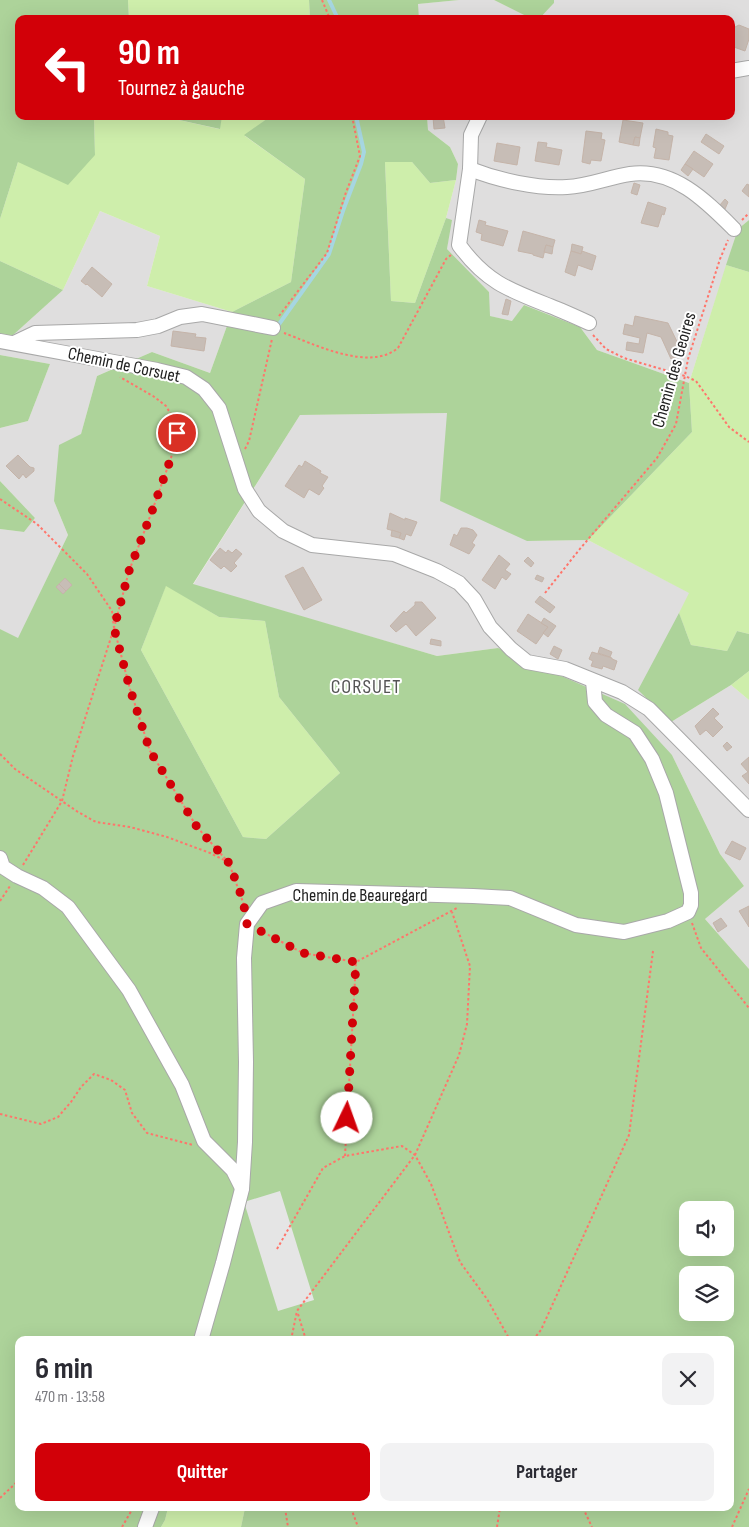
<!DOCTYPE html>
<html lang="fr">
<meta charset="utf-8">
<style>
:root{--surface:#fff;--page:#f2f2f3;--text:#2b2b33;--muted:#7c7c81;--accent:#d20008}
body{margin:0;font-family:"Sofia Sans Condensed",sans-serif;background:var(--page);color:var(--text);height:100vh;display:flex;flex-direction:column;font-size:19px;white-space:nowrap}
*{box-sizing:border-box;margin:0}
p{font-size:16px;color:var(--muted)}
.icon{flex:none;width:28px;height:28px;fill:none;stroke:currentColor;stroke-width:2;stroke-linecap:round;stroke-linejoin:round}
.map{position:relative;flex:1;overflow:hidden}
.drawer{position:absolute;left:15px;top:1336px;width:719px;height:175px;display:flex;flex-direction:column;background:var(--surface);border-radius:10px;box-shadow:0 5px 20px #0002}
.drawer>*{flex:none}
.hud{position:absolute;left:15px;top:15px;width:720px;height:105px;border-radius:10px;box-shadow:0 5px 20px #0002;background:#d20008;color:#fff;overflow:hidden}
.tools{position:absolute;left:679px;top:1201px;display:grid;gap:10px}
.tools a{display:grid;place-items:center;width:55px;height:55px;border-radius:10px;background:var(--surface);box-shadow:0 5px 20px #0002;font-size:25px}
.pin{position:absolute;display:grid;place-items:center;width:42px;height:42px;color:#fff;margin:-21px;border:2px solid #fff;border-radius:50%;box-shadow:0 1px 5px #0007}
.me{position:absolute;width:55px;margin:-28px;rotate:3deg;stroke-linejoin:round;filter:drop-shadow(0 0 4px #0008)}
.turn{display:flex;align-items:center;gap:18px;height:105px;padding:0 20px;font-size:22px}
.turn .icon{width:65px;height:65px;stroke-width:2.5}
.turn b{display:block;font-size:35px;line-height:42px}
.round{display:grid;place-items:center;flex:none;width:52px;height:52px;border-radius:10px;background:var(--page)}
.overview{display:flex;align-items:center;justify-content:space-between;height:85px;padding:0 20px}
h1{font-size:30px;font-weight:700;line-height:38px}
.cta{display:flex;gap:10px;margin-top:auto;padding:10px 20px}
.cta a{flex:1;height:58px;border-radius:10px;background:var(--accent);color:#fff;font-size:20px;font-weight:700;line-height:58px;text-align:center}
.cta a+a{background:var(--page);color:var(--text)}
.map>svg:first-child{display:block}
.residential{fill:#dfdede}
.grass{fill:#ceeeab}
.forest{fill:#add39a;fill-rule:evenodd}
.parking{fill:#e5e5e5}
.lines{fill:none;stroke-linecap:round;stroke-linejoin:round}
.stream{stroke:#a6d6e1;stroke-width:4}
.building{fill:#c7bdb6;stroke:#c5b4a9}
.minor-casing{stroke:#a8a8a8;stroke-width:16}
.path{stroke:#ff756b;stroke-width:2;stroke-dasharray:2.5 2.5;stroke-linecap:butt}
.minor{stroke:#fff;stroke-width:14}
.route{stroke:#d20008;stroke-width:9;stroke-dasharray:0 16.2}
.labels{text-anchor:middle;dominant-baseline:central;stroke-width:4;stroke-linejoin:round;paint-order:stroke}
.street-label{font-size:18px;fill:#212121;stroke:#fff}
.quarter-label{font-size:20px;letter-spacing:1px;fill:#545454;stroke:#fff}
</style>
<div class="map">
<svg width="749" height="1527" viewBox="0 0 749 1527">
<rect width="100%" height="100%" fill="#f2eee7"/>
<!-- residential -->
<g class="residential">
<path d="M459 0H494L532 19H419L417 4Z"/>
<path d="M554 0H749V220L738 229 689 383 597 350 580 327 524 305 513 321 489 316V292L447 249 451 221 446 218 456 180 458 164 450 147 428 130 427 116H731V19H539L554 3Z"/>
<path d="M100 211 160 236 147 286 232 312 210 373 152 352 97 376 81 434 54 501 68 535 18 639 0 629V529L24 532 35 518 0 481V428L28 421 50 364 0 355V334L12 336 63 290Z"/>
<path d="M447 413 527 541 588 540 690 593 671 722 731 685 749 700V969L705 919 744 886 720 854 672 755 498 648 437 656 193 585 300 415Z"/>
</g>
<!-- grass -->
<g class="grass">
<path d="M128 0H309L310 19H129Z"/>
<path d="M94 116H161L219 129 222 116H271L245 136 305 179 291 282 232 312 147 286 160 236 100 211 63 290 0 261V219L18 162 95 155Z"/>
<path d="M385 162H412L430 183 456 180 446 218 415 303 391 301Z"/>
<path d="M726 265 749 272V634L737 631 727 651 691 645 679 613 689 593 588 540 692 432 689 383Z"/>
<path d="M166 585 219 617 265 621 279 697 340 773 266 839 243 837 141 650Z"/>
<path d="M749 671V700L731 685Z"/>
<path d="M168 1508H245L241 1527H161L165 1520Z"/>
</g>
<!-- forest -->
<g class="forest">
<path d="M0 0H128L129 19H19V116H94L95 155 68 185 18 162 0 219Z"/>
<path d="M309 0H459L418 4 419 19H310Z"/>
<path d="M494 0H554V3L539 19H532Z"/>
<path d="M161 116H222L220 129Z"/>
<path d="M271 116H427L428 130 450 147 458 164 456 180 430 183 412 162H385L391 301 415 303 446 218 452 220 447 249 489 292 490 316 512 321 524 305 580 327 597 350 689 383 692 432 588 540 527 541 440 501 447 413 300 415 193 584 437 656 498 648 625 704 672 755 720 854 744 886 705 919 749 969V1527H241L245 1508H730V1340H19V1508H168L165 1520 161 1527H0V629L18 638 68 535 54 501 59 445 81 434 97 376 152 352 210 373 232 312 291 282 305 179 244 135ZM166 586 219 617 265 621 279 697 340 773 266 839 243 837 141 650ZM688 1210H725V1248H688ZM688 1275H725V1312H688Z"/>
<path d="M749 220V272L726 265 738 229Z"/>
<path d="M0 261 63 290 12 336 0 334Z"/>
<path d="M0 355 50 364 28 421 0 428Z"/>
<path d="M0 481 35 518 24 532 0 529Z"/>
<path d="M679 613 691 645 727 651 737 631 749 634V671L731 685 671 722 638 690Z"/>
</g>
<!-- parking -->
<path class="parking" d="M280 1191 314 1300 278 1311 244 1202Z"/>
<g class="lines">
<!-- stream -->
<g class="stream">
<path d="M329 0 338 19"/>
<path d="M277 327 329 254 344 208 361 164 364 152 356 116"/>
</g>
</g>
<!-- building -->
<g class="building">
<path d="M739 25 749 29V39L745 51 731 46V39L735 27Z"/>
<path d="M443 116 445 128 434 129 433 117Z"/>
<path d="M623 120 643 123 640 138 635 137 633 145 619 142Z"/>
<path d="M656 129 668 132V135L673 136 669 160 654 158 656 148 653 147Z"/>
<path d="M586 131 602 133 601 139 605 140 601 161 591 160 590 164 582 162Z"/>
<path d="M706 134 724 146 719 154 701 142Z"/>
<path d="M635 137 640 138 639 146 633 145Z"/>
<path d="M538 142 547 143 546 147 562 150 559 165 535 161Z"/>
<path d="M497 143 520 147 517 165 494 161Z"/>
<path d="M694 151 713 164 704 177 685 164Z"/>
<path d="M685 164 693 169 688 176 681 170Z"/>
<path d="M634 183 640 185 637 195 631 193Z"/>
<path d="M747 184 749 185V197L742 191Z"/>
<path d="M725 199 728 202 725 209 720 205Z"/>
<path d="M648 202 666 208 664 215 662 214 658 227 641 223Z"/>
<path d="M479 220 486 222 485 225 508 231 503 246 481 240 482 234 476 232Z"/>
<path d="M523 231 555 240 553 247 546 245 543 258 533 255V254L518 251Z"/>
<path d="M572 244 583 247 581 254 571 251Z"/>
<path d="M546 245 553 247 552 254 544 252Z"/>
<path d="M571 251 581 254 582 251 596 256 592 270 578 265 575 276 565 272Z"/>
<path d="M92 267 112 284 102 297 87 284 86 285 81 281Z"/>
<path d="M506 299 511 301 508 315 502 314Z"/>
<path d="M635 316 668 323 683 354 671 359 661 337 647 333 643 353 626 350 627 342 639 344 640 338 623 334 625 324 633 326Z"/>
<path d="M173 331 196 334 195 337 206 338 204 351 171 346Z"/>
<path d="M18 455 30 467 34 468V471L26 478 23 474 19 479 6 466Z"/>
<path d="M305 461 321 471 320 473 328 477 322 486 324 488 319 495 309 489 304 498 285 486 299 465 302 467Z"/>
<path d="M390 513 405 520V518L417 522 411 536 406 534 404 540 399 538 401 533 387 529Z"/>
<path d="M461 528H467L473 530 477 535 472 543 475 545 469 554 450 545 454 534 457 536Z"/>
<path d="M392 530 401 533 399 538 391 536Z"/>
<path d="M220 548 226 553 228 550 232 553 236 549 242 554 234 563 237 566 231 572 224 566 221 569 210 560Z"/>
<path d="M499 555 510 564 505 570 511 574 506 580 502 577 495 589 482 580Z"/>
<path d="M528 557 534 563 531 567 524 561Z"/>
<path d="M303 567 322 600 304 610 285 576Z"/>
<path d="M537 575 544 578 542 582 535 579Z"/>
<path d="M65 578 72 585 66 591 59 584Z"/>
<path d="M59 584 66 591 63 594 56 587Z"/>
<path d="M540 596 555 607 550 613 535 602Z"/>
<path d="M415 602H422L436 618 416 636 406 624 396 632 390 626 404 611 406 613 415 605Z"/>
<path d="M528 614 548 627 536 644 517 631Z"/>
<path d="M544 618 556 626 548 637 543 633 548 627 541 623Z"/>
<path d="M431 639 441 641V646L430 644Z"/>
<path d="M554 646 562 650 558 659 550 654Z"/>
<path d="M600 647 612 652 610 657 598 653Z"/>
<path d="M592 652 612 658V659L617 661 614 670 603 666 602 669 591 666 593 661 589 659Z"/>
<path d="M713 708 719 714 714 718 723 727 713 737 706 730 700 735 695 726Z"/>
<path d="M727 742 732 747 727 751 723 746Z"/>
<path d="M749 757V784L742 776 748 772 741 764Z"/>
<path d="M732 841 746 848 740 860 725 853Z"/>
<path d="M749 906V927L739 911Z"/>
<path d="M721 918 727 926 718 932 713 923Z"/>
</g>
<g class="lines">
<defs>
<g id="minor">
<path d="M731 71 749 68"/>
<path d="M480 116 471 135 470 169 459 245C486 282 509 290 550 306 563 311 576 317 589 323"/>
<path d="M470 169C498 180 537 189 567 187 589 186 609 177 630 174 674 168 706 201 734 229"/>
<path d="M0 341 157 370 186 377 204 389 219 408 245 489 259 511 283 531 312 545 394 554 437 571 459 583 474 599 490 627 511 649 527 662 565 669 622 692 649 709 749 810"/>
<path d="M14 343 35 333 137 330 158 326 180 317 202 314 273 328"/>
<path d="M0 858 3 867 17 876 43 888 68 907 129 990 182 1085 204 1141 233 1170 242 1188"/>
<path d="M201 1340 223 1263 242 1189 245 1142 246 1062 244 958 247 924 262 903 296 891 473 896 510 898 576 925 624 932 668 921 688 912 691 905V893L666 793 652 759 635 733 606 715 595 702 593 681"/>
<path d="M145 1527 152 1508"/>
</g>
</defs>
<!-- minor casing -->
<use href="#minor" class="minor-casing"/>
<!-- path -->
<g class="path">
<path d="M322 0 330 19"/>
<path d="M742 220 749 213"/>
<path d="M279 316 327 253 345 195 360 156 352 116"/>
<path d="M284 333C314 344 369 372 398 348L446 259 451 255"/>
<path d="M593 335 606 349 624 358 685 376 696 381 729 427 749 442"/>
<path d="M245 449 249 441 272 339"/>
<path d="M0 499 37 524 87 574 112 611 114 628 130 689 150 751 197 827 229 863 244 905"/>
<path d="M545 593 579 550 657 458 676 424 688 359 720 259 728 240"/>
<path d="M0 754 15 769 78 812 96 822 130 827 167 837 210 853 226 861"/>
<path d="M23 865 62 801 73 756 114 628 129 571 151 514 171 458 177 433 176 423 166 406 153 396 120 377"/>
<path d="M0 901 10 886"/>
<path d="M692 923 701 948 749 1008"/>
<path d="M259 930 303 953 356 962 457 908"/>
<path d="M0 1114 41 1124 58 1117 71 1102 81 1087 94 1074 111 1080 125 1090 132 1113 147 1133 193 1145"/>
<path d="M345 1156 356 962"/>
<path d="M277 1249 323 1168 345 1156 402 1146 415 1155 431 1184 460 1262 487 1299 510 1340"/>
<path d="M298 1314 306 1340"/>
<path d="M291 1340 297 1311 415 1155 459 1055 467 1024 470 966 452 912"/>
<path d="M533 1340 541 1330 629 1135 653 951"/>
<path d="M0 1498 19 1480"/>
<path d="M285 1508 288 1527"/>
<path d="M351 1508 358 1527"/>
<path d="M583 1508 592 1527"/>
<path d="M122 1527 133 1508"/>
<path d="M497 1527 500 1508"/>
<path d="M732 1527 749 1489"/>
</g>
<!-- minor -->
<use href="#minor" class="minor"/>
</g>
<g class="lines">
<!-- route -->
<path class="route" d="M177 433 171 458 151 514 129 571 114 628 130 689 150 751 197 827 229 863 243 900 247 924 303 953 356 962 347 1118"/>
</g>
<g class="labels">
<!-- street labels -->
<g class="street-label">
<text transform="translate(124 365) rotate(12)">Chemin de Corsuet</text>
<text transform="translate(674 370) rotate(-74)">Chemin des Geoires</text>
<text x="360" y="895">Chemin de Beauregard</text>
</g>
<!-- quarter labels -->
<g class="quarter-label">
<text x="366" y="687">CORSUET</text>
</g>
</g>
</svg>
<div class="tools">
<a><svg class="icon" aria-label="sound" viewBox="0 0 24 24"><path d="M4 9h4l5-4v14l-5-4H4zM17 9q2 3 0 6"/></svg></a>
<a><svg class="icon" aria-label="layers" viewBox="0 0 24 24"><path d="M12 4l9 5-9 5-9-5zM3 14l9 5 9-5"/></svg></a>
</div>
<div class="pin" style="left:177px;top:433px;background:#d93025"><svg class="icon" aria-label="arrive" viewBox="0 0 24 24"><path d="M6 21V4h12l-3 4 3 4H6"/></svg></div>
<svg class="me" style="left:347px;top:1118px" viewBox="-20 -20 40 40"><circle r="19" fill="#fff"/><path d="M0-13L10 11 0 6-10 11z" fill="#d20008"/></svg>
<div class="hud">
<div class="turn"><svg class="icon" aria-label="left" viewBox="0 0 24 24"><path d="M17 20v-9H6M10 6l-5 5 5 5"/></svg><div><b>90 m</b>Tournez à gauche</div></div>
</div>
<section class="drawer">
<div class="overview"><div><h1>6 min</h1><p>470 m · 13:58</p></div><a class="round"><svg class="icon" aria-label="close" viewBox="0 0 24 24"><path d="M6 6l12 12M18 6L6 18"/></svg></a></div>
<div class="cta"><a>Quitter</a><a>Partager</a></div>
</section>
</div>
